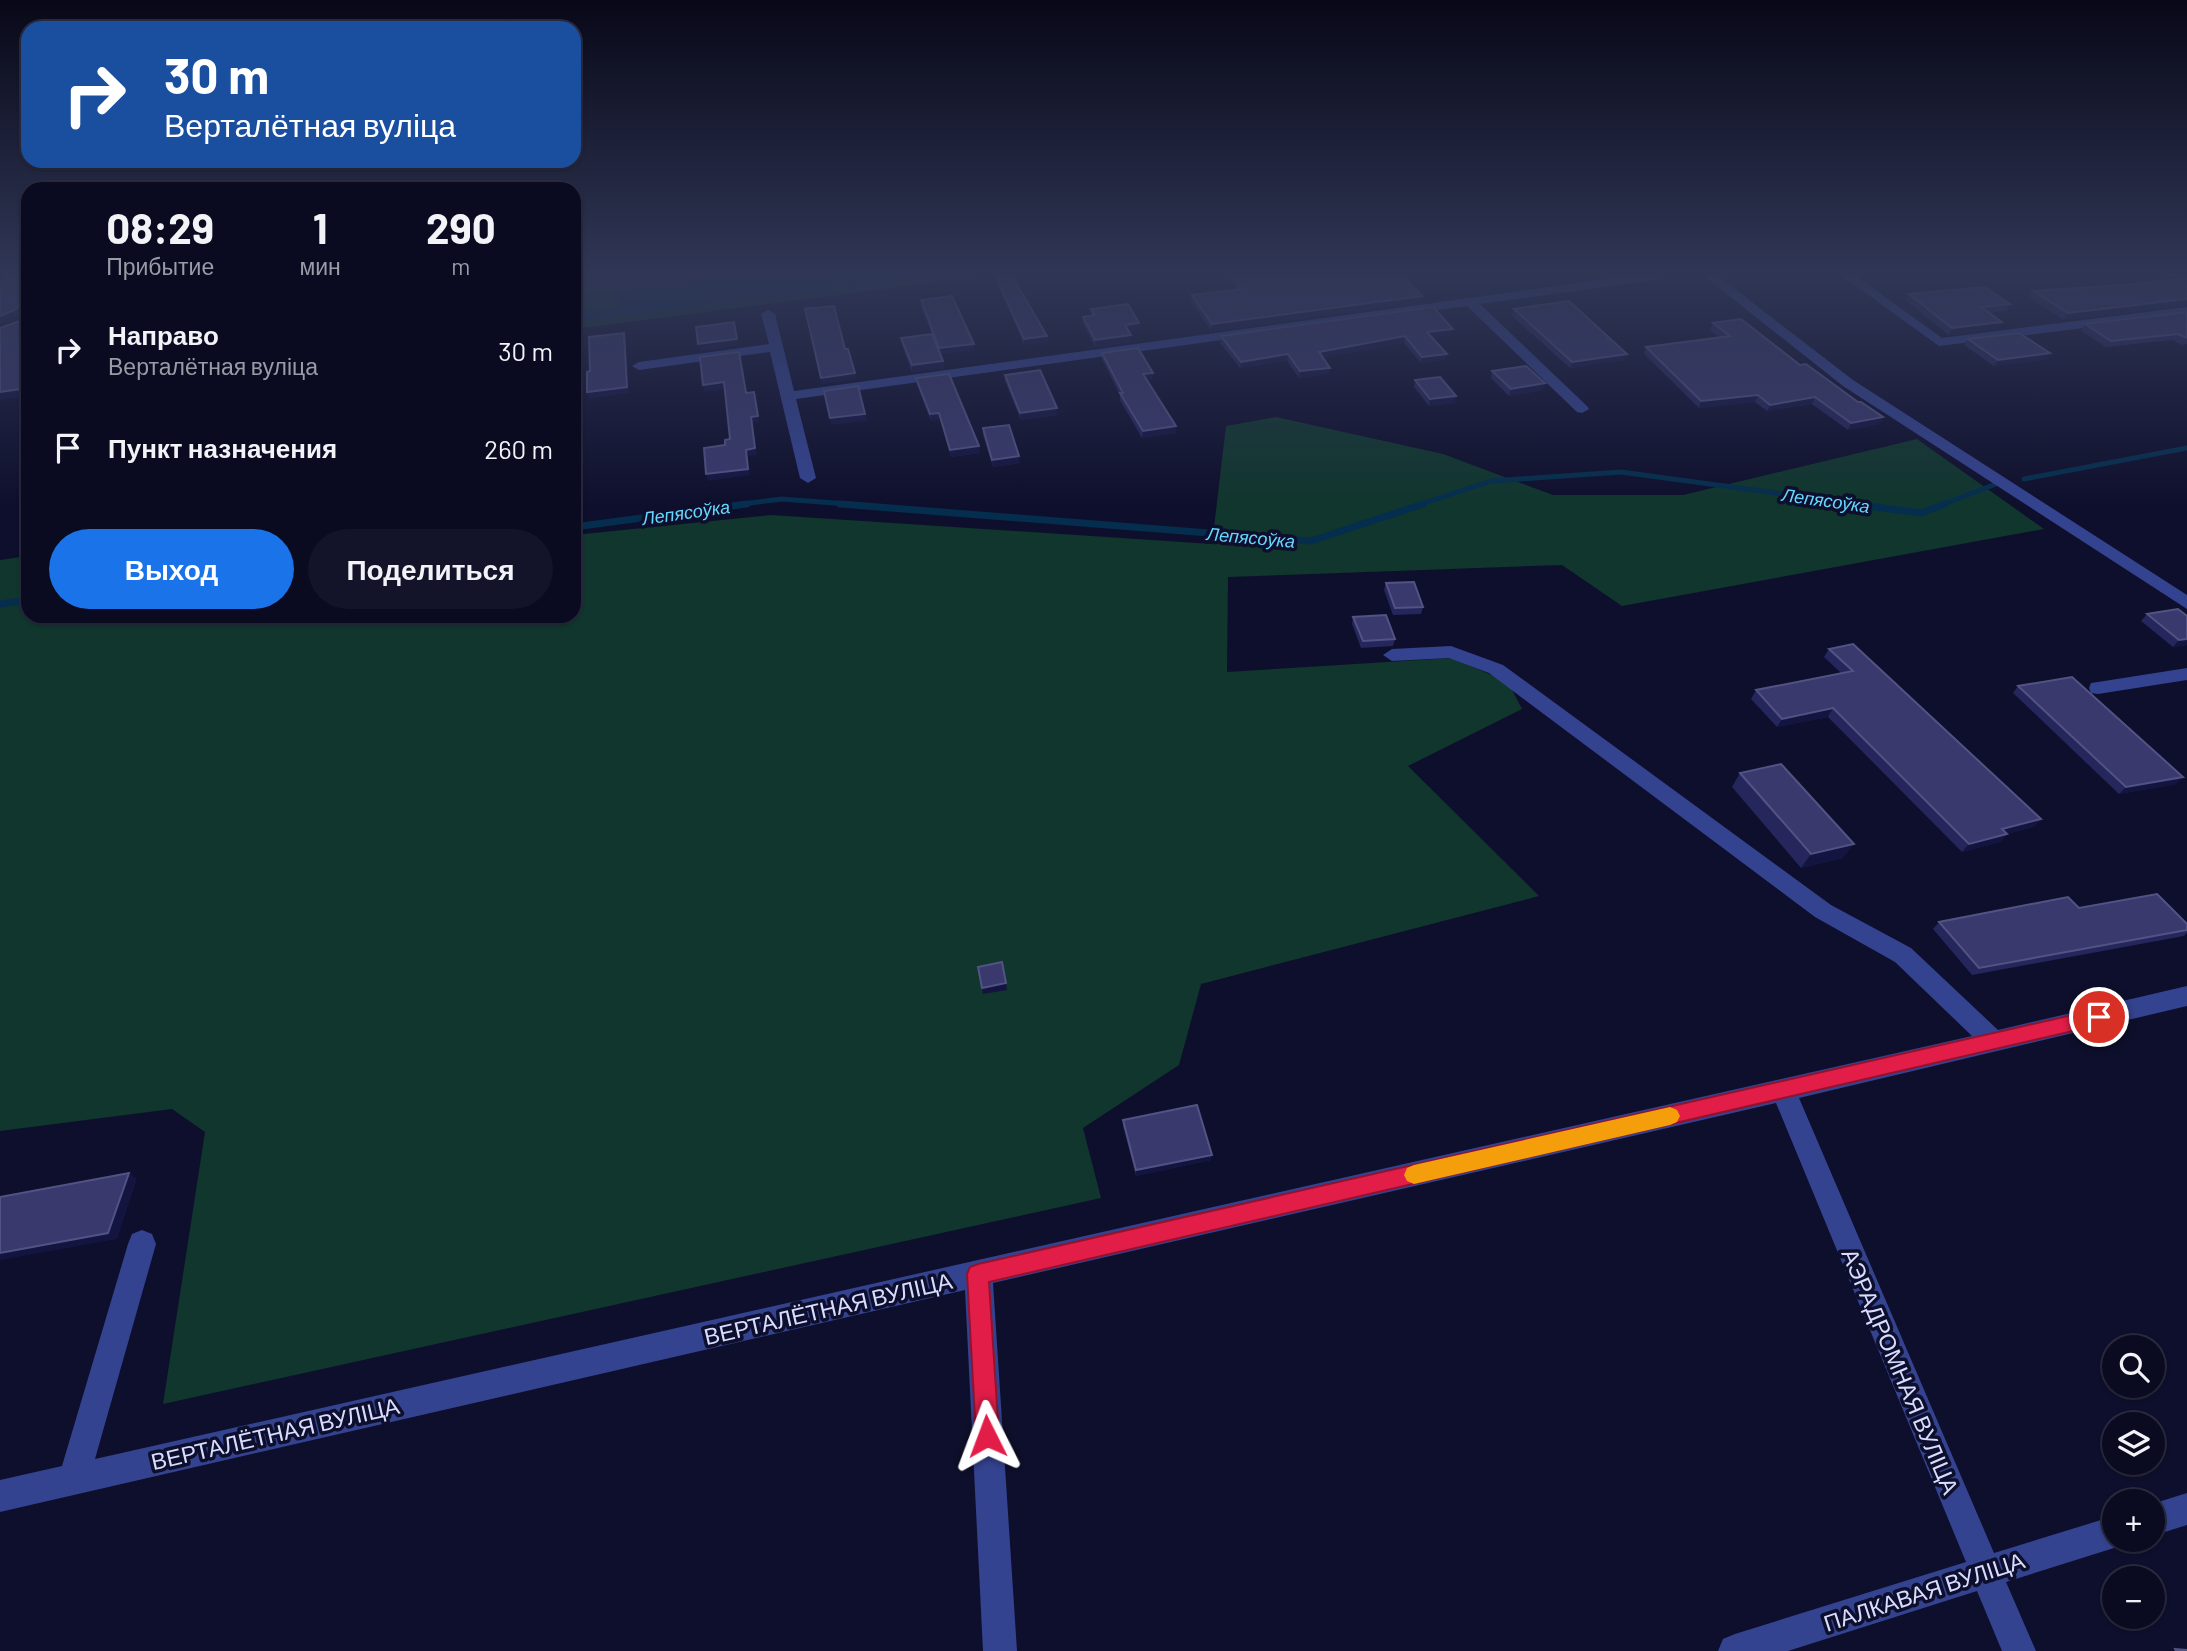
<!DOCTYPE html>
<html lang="ru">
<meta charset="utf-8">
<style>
:root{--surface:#0a0b21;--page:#13142a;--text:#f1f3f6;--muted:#999ba5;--line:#2a2b3f;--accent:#1a73e8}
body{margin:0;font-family:Barlow,sans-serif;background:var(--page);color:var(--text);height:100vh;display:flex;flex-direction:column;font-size:26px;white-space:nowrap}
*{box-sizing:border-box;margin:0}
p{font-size:23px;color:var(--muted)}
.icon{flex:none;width:38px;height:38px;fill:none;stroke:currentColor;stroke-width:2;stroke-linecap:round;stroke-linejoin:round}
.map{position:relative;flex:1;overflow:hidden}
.details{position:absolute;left:21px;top:182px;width:560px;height:441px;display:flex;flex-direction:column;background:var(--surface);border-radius:21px;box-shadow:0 2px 5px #0004,0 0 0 2px var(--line)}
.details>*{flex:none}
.banner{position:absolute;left:21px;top:21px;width:560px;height:147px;border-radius:21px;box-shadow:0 2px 5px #0004,0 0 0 2px var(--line);background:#1a4fa0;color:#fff;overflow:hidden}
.controls{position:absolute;left:2102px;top:1335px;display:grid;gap:14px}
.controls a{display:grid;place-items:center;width:63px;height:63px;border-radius:50%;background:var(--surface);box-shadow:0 2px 5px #0004,0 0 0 2px var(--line);font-size:35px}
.pin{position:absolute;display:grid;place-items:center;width:60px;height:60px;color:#fff;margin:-30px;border:4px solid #fff;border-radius:50%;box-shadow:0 2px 7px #0007}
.me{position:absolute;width:77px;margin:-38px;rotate:357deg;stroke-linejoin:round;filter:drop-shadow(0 0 5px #0008)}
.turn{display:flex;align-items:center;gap:24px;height:147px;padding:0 28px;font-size:32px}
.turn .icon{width:91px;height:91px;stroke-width:2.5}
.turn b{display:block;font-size:49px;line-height:60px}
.eta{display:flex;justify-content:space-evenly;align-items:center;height:119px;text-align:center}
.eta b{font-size:42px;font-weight:700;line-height:49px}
.primary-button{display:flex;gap:14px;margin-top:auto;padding:14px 28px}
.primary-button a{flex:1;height:80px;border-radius:42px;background:var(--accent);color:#fff;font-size:28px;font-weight:700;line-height:80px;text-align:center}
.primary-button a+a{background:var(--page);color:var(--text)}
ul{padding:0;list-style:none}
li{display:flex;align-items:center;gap:21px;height:98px;padding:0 28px}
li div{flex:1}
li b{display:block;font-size:26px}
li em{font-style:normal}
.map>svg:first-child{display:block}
.green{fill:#10362d}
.water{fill:#052e4e}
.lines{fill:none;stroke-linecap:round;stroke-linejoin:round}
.stream-far1{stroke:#052e4e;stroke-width:5}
.stream{stroke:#052e4e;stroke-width:7}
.minor{fill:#344390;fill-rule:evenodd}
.wall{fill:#25265b}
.shaded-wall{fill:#141441}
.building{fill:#39396d;stroke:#525384;stroke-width:2}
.route{fill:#e11d48;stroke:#92132f;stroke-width:2}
.slow{fill:#f59e0b}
.labels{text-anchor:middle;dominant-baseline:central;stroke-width:7;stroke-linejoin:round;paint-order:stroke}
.far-water-label{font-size:18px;font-style:italic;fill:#66d7ff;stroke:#0e0f2c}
.near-street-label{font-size:23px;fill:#d8dcff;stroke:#0e0f2c}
</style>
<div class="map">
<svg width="2187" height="1651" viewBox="0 0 2187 1651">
<rect width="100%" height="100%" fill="#0e0f2c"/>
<!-- green -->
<g class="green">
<path d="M574 276H977V277L574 329Z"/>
<path d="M1276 417 1443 454 1553 495H1683L1917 439 2044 529 1622 606 1562 565 1228 577 1227 672 1452 658 1508 682 1522 709 1408 766 1539 896 1201 984 1179 1065 1083 1128 1101 1198 163 1404 205 1132 172 1109 0 1131V560L28 556V616H574V535L771 515 1212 544 1226 426Z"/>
</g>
<!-- water -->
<path class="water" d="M752 276H888L889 279 619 313V295L630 289Z"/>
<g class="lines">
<!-- stream-far1 -->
<g class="stream-far1">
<path d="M851 284 917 276"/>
<path d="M764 295 831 287"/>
<path d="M574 319 744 297"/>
<path d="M2024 479 2187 448"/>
<path d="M734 505 781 499 862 505"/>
<path d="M1418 505 1491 481 1621 472 1865 505"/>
<path d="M1941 505 1996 484"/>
</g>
<!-- stream -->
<g class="stream">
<path d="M840 504 1311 541 1423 504"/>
<path d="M1853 504 1921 513 1945 504"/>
<path d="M574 527 747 504"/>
<path d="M0 604 28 600"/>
</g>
<!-- minor -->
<g class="minor">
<path d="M1629 276H1660L1654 280 1480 304 1587 406 1589 409 1582 413 1577 412 1467 306 796 399 816 478 808 483 800 478 770 352 639 370 632 366 639 362 769 344 761 314 768 310 775 314 794 391Z"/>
<path d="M1704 276H1718L1853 380 2187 595V609L1843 386Z"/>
<path d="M1842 276H1856L1942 338 2187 307V315L1939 346Z"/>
<path d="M1451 646 1503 665 1831 905 1911 948 1998 1030 2187 986V1006L1799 1098 1994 1553 2114 1516V1540H2127L2114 1548 2006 1582 2036 1651H2002L1977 1591 1788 1651H1718L1723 1639 1735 1634 1966 1562 1776 1103 993 1283 1017 1651H983L965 1290 0 1512V1480L62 1466 128 1244 132 1234 142 1230 152 1234 156 1244 95 1459 1972 1036 1895 962 1815 917 1489 673 1449 658 1392 661 1383 655 1392 649Z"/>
<path d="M2187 668V680L2098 694 2091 693 2089 688 2091 683 2098 682Z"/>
<path d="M2187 1493V1525L2152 1536V1504Z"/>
</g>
</g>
<!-- wall -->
<g class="wall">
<path d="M994 276H1012L1047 336 1048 342 1024 345Z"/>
<path d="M1228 276H1368L1371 279 1420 302 1211 331 1191 301 1192 295 1237 289Z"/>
<path d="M2187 278V305L2064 320 2029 297 2033 291 2135 284Z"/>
<path d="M1909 294 2010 304 2007 311 1989 313 2002 322 1999 328 1949 335 1905 300Z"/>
<path d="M921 300 974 350 941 354 944 368 912 372 902 345 901 338 933 337 921 306Z"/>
<path d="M1091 309 1139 329 1129 331 1131 342 1095 347 1083 323V317L1091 316Z"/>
<path d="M1514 309 1627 354 1624 360 1570 368 1512 316Z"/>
<path d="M2187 312V344L2181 345 2173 340 2106 347 2081 331 2085 324Z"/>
<path d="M1713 323 1800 365 1880 424 1848 430 1812 404 1767 411 1755 402 1699 408 1644 354 1646 347 1720 338 1710 330Z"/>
<path d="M1451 335 1432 338 1445 360 1421 363 1404 343 1323 357 1330 368 1329 374 1299 378 1287 361 1240 368 1220 343 1221 336Z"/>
<path d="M1968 339 2050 353 2046 360 1994 366 1964 345Z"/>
<path d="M1102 353 1152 379 1147 380 1176 426V433L1142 438 1120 400V395L1102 359Z"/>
<path d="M1492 371 1543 390 1509 396 1491 378Z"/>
<path d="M1005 375 1057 408V415L1021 420 1005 381Z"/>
<path d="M916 378 980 453 951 457 940 419 931 421 917 385Z"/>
<path d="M1415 380 1456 396 1454 403 1429 406 1414 387Z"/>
<path d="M983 428 1020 463 993 467 983 435Z"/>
<path d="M1386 583 1423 607 1421 614 1393 615 1384 590Z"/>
<path d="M2147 614 2187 645 2173 647 2141 621Z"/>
<path d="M1353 617 1395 639 1393 646 1361 648 1352 624Z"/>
<path d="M1829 649 2041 819 2033 827 2007 834 2000 842 1962 852 1828 717 1777 727 1751 699 1756 690 1841 673 1824 657Z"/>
<path d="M2018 686 2176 784 2119 794 2013 693Z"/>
<path d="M1740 773 1843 858 1801 868 1732 787Z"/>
<path d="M2079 908 2187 924V933L2184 936 1972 975 1933 929 1939 922Z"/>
<path d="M1123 1120 1211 1160 1136 1176 1123 1126Z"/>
</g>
<!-- shaded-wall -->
<g class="shaded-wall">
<path d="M28 290V304L21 315 0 324V316Z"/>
<path d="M1422 296 1420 302 1211 331 1212 324Z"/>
<path d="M2187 299V305L2064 320 2068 313Z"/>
<path d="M734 322 738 346 700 351 698 344Z"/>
<path d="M2002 322 1999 328 1949 335 1952 328Z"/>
<path d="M1139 323V329L1125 331V325Z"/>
<path d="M1453 329 1451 335 1426 339 1427 332Z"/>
<path d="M624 333 626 339 629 393 589 399 587 392Z"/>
<path d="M1131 335V342L1095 347V340Z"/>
<path d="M1047 336 1048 342 1024 345V339Z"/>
<path d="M1405 336 1404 343 1318 358 1319 352Z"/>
<path d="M974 344V350L940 354 939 348Z"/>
<path d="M2050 353 2046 360 1994 366 1998 360Z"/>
<path d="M1288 354 1287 361 1240 368 1241 362Z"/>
<path d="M1447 354 1445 360 1421 363 1422 357Z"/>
<path d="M1627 354 1624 360 1570 368 1572 362Z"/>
<path d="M943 361 944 368 912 372V365Z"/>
<path d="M1330 368 1329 374 1299 378 1300 371Z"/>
<path d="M855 373 856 380 822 384 821 378Z"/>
<path d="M1153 373 1152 379 1143 380V374Z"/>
<path d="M724 382 725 389 705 392 703 385Z"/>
<path d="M1545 383 1543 390 1509 396 1511 389Z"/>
<path d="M28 388V396L0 400V392Z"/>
<path d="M754 392 759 422 752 423 757 455 748 456 750 475 708 481 706 474 746 450Z"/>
<path d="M1758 395 1755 402 1699 408 1701 401Z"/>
<path d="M1456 396 1454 403 1429 406 1430 399Z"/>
<path d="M1815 397 1812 404 1767 411 1770 405Z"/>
<path d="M1057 408V415L1021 420 1020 413Z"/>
<path d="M939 413 940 419 931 421 930 414Z"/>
<path d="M865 414 867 421 831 425 830 418Z"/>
<path d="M1883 417 1880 424 1848 430 1851 423Z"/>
<path d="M1176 426V433L1142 438 1143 431Z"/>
<path d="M979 446 980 453 951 457 950 450Z"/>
<path d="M1019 456 1020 463 993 467 992 460Z"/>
<path d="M2187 639V645L2173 647 2179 640Z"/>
<path d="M1833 708 1828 717 1777 727 1782 719Z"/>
<path d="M2183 777 2176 784 2119 794 2126 787Z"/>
<path d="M2041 819 2033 827 2007 834 2000 842 1962 852 1969 844 2002 829Z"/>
<path d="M1854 844 1843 858 1801 868 1811 854Z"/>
<path d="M1006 983 1007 990 983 994 982 988Z"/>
<path d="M1212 1155 1211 1160 1136 1176V1170Z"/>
<path d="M129 1173 137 1179 117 1239 0 1260V1253Z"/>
</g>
<!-- building -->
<g class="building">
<path d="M7 276H28V290L17 309 0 316V284Z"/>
<path d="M996 276H1012L1047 336 1024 339Z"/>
<path d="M1233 276H1368L1371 279 1403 276 1422 296 1212 324 1192 295 1242 289Z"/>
<path d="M2187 278V299L2068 313 2033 291 2135 284Z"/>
<path d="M1985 287 2010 304 1981 307 2002 322 1952 328 1909 294Z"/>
<path d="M952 296 974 344 939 348 921 300Z"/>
<path d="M1569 301 1627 354 1572 362 1514 309Z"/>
<path d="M1128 304 1139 323 1125 325 1131 335 1095 340 1083 317 1095 315 1091 309Z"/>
<path d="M834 306 845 349H848L855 373 821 378 805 309Z"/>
<path d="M1433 307 1453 329 1427 332 1447 354 1422 357 1405 336 1319 352 1330 368 1300 371 1288 354 1241 362 1221 336Z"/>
<path d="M2187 312V338L2178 334 2111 341 2085 324Z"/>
<path d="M28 318V388L0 392V328Z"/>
<path d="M1741 319 1800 365 1806 364 1858 402H1861L1883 417 1851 423 1815 397 1770 405 1758 395 1701 401 1646 347 1730 336 1713 323Z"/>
<path d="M734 322 737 339 698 344 696 327Z"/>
<path d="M624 333 627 387 587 392V372L590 371 589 337Z"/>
<path d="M2019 333 2050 353 1998 360 1968 339Z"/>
<path d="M932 334 943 361 912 365 901 338Z"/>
<path d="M1138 348 1153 373 1143 374 1176 426 1143 431 1120 393H1123L1102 353Z"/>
<path d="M739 352 746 393 754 392 758 416 751 417 755 448 746 450 748 469 706 474 704 448 725 445V440L730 439 724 382 703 385 700 357Z"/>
<path d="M1526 366 1545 383 1511 389 1492 371Z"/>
<path d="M1040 370 1057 408 1020 413 1005 375Z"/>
<path d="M949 374 979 446 950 450 939 413 930 414 916 378Z"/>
<path d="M1440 377 1456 396 1430 399 1415 380Z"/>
<path d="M858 386 865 414 830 418 824 391Z"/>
<path d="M1009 425 1019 456 992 460 983 428Z"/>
<path d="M1414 582 1423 607 1395 608 1386 583Z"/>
<path d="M2178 609 2187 616V639L2179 640 2147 614Z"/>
<path d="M1386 615 1395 639 1363 641 1353 617Z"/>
<path d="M1853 644 2041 819 2002 829 2007 834 1969 844 1833 708 1782 719 1756 690 1853 671 1829 649Z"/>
<path d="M2072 677 2183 777 2126 787 2018 686Z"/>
<path d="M1781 764 1854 844 1811 854 1740 773Z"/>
<path d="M2157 894 2187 924V930L1979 968 1939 922 2068 897 2079 908Z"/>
<path d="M1002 962 1006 983 982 988 978 967Z"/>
<path d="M1197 1105 1212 1155 1136 1170 1123 1120Z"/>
<path d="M129 1173 108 1233 0 1253V1197Z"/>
<path d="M2175 1649 2187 1650V1651H2176Z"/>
</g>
<!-- sky -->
<linearGradient id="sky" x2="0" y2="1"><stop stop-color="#080818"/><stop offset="0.54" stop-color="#303756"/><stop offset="1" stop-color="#303756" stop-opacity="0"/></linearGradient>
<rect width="2187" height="507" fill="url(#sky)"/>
<!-- route -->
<path class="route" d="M2099 1009 2105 1011 2108 1017 2105 1022 2099 1025 989 1282 999 1436 995 1444 987 1447 979 1444 976 1436 967 1274 970 1267 978 1264Z"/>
<!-- slow -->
<path class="slow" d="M1670 1107 1677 1110 1680 1116 1677 1122 1670 1125 1414 1184 1407 1181 1404 1175 1407 1168 1414 1165Z"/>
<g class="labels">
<!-- far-water labels -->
<g class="far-water-label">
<text transform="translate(1826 500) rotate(8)">Лепясоўка</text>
<text transform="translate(686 512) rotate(-8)">Лепясоўка</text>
<text transform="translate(1251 537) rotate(5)">Лепясоўка</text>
</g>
<!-- near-street labels -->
<g class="near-street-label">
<text transform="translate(828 1308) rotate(-13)">ВЕРТАЛЁТНАЯ ВУЛІЦА</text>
<text transform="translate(1901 1371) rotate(67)">АЭРАДРОМНАЯ ВУЛІЦА</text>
<text transform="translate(275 1433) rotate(-13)">ВЕРТАЛЁТНАЯ ВУЛІЦА</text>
<text transform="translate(1924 1591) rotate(-18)">ПАЛКАВАЯ ВУЛІЦА</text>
</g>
</g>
</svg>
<div class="controls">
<a><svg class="icon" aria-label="search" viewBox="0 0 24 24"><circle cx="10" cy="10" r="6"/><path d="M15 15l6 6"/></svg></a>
<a><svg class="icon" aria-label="layers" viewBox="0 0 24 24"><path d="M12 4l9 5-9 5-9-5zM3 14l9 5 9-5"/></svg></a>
<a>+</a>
<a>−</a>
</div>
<div class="pin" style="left:2099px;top:1017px;background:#d93025"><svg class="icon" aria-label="arrive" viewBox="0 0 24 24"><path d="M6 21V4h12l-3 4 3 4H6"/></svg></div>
<svg class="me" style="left:987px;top:1436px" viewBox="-20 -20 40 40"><path d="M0-17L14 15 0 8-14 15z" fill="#e11d48" stroke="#fff" stroke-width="4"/></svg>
<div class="banner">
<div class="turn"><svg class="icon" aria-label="right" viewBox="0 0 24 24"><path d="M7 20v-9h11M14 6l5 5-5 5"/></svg><div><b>30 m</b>Верталётная вуліца</div></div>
</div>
<section class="details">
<div class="eta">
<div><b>08:29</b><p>Прибытие</p></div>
<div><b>1</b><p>мин</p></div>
<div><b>290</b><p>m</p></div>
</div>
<ul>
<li><svg class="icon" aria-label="right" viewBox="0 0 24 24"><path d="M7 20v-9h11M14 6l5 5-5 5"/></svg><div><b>Направо</b><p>Верталётная вуліца</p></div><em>30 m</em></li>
<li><svg class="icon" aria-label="arrive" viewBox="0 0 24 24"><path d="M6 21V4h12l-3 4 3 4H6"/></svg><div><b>Пункт назначения</b></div><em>260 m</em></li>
</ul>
<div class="primary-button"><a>Выход</a><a>Поделиться</a></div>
</section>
</div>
